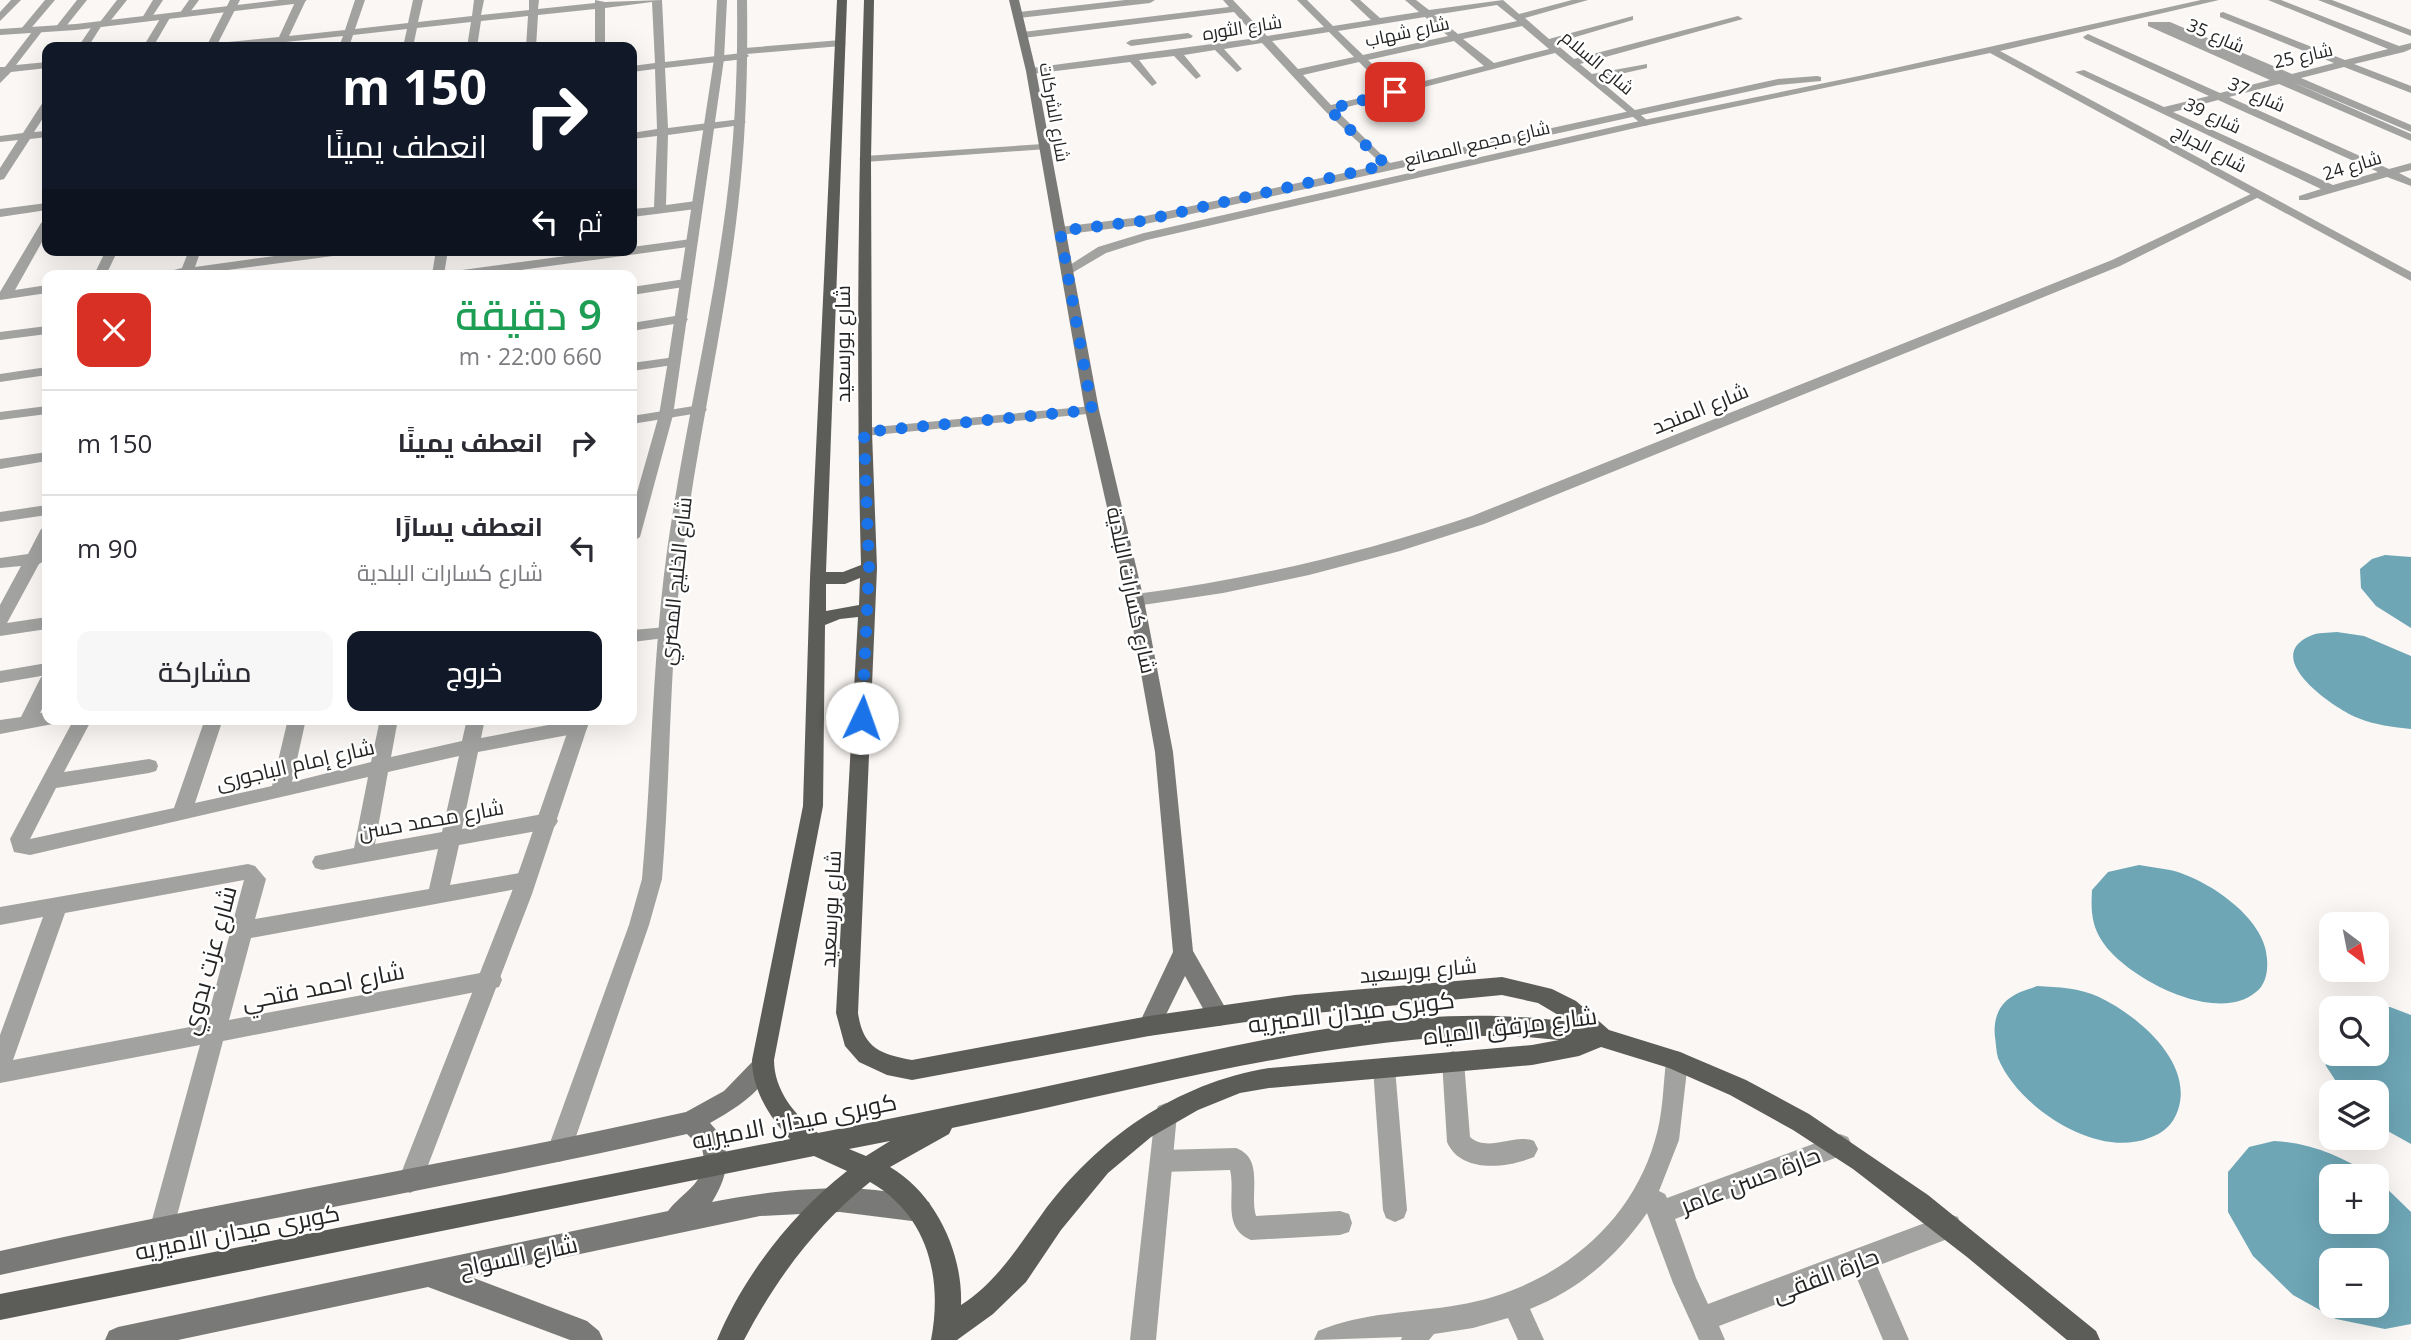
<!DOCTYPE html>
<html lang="ar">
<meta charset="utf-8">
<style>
:root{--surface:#fff;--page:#f7f7f7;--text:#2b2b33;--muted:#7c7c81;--line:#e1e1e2;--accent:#111827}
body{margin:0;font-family:"Open Sans",Cairo,sans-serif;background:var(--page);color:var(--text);direction:rtl;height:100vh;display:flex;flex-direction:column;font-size:26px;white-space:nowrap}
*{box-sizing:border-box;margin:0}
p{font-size:23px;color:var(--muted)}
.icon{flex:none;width:38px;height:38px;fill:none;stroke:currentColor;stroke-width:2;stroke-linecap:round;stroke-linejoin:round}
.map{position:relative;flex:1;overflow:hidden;direction:ltr}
.panel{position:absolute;left:42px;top:270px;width:595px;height:455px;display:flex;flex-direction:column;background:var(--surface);border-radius:14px;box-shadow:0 7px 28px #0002;direction:rtl}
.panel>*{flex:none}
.hud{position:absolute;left:42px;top:42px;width:595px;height:214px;border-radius:14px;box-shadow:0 7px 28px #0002;direction:rtl;background:#111827;color:#fff;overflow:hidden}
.needle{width:46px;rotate:148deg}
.controls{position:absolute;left:2319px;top:912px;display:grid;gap:14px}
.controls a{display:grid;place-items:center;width:70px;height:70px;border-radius:14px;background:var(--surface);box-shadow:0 7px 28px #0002;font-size:35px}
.pin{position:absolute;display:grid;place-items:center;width:60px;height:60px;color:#fff;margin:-30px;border-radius:14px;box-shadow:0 4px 10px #0006}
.me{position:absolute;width:77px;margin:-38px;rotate:3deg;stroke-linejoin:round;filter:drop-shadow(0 0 5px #0008)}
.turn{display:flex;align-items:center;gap:24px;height:147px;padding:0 35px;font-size:32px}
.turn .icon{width:91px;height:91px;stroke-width:2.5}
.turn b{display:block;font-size:49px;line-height:60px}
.then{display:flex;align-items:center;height:66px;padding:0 35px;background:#0003;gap:14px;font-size:26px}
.round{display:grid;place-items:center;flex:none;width:74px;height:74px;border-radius:14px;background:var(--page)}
.summary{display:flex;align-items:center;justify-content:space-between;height:119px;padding:0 35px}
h1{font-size:42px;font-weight:600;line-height:52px;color:#1e9e55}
.primary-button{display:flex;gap:14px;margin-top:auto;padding:14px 35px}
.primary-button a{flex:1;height:80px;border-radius:14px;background:var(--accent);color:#fff;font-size:28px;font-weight:600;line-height:80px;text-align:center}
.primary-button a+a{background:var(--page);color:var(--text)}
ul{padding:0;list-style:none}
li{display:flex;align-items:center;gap:21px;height:105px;padding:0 35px;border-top:2px solid var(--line)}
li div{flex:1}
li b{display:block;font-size:26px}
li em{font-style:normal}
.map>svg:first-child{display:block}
.water{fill:#6ea6b6;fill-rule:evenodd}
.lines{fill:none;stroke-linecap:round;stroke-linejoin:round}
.minor{fill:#a2a2a0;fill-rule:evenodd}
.tertiary{fill:#a2a2a0;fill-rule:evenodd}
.secondary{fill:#797977;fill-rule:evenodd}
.primary{fill:#5c5c59;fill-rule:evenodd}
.route{stroke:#1a73e8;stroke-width:12;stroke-dasharray:0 21.6}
.labels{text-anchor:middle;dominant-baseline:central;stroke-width:5;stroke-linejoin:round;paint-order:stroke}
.far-street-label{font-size:18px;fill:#262524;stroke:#fff}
.street-label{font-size:21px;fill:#262524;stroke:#fff}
.near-street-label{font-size:24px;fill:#262524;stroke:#fff}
</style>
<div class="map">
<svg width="2411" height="1340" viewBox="0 0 2411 1340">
<rect width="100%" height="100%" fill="#faf7f4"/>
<!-- water -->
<g class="water">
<path d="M2385 555 2411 557V628L2376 606 2361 588 2360 569 2372 559Z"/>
<path d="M2337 632 2364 636 2411 656V729C2393 727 2375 725 2358 718 2335 709 2260 658 2310 636 2318 632 2328 633 2337 632Z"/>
<path d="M2139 865C2149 867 2160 868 2170 870 2206 878 2266 918 2267 959 2268 971 2266 984 2256 992 2216 1026 2125 977 2102 941 2091 924 2091 909 2092 890L2108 872Z"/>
<path d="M2037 986C2058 987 2080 988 2099 997 2137 1015 2194 1062 2178 1110 2173 1125 2163 1133 2149 1138 2096 1159 2018 1107 1998 1058 1996 1051 1996 1043 1995 1037 1993 1021 1998 1004 2013 996 2020 991 2030 989 2037 986Z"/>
<path d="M2390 1007 2411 1015V1144L2377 1125 2376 1092H2343L2326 1066 2321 1039 2331 1018V1054H2376V1008H2349Z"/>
<path d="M2274 1141C2311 1143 2341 1156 2373 1176H2331V1222H2376L2377 1179 2411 1212V1324L2385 1329 2336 1319 2293 1295 2253 1256 2228 1212V1172L2249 1147ZM2376 1260V1306H2331V1260Z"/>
</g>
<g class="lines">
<!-- minor -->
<g class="minor">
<path d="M11 0H21L0 21V12Z"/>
<path d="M45 0H55L27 33H21V29Z"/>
<path d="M77 0H87L63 30H57L55 28Z"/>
<path d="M117 0H127L107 25H102L88 47H78L95 22H100Z"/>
<path d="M153 0H163L150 20H144L142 18Z"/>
<path d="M189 0H199L188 15H182L180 13Z"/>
<path d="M230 0H240L218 43 279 37 296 0H306L289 36 345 30 355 0H365L355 29 408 23 413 0H423L418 22 472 16 474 0H484L481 15 529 10V0H539L538 9 595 3V0L605 2 662 0 665 62 742 53 740 51 745 48 841 40 846 43 841 46 747 54 749 56 744 59 665 68 668 128 741 119 746 122 741 125 668 135 666 205 696 201 702 205 696 209 632 217V209L654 207 657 136 632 139V133L657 129 655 69 632 72V66L655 63 652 2 605 8V47H595V9L538 15 536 47H526L528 16 481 21 477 47H467L471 22 417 28 413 47H403L407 29 353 35 349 47H339L343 36 286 42 284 47H274L276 43 206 47Z"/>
<path d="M1125 0H1155L1150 3 1019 18 1014 15 1019 12Z"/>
<path d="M1223 0H1233L1267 36 1324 27 1297 0H1307L1333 26 1371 20 1350 0H1360L1380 18 1419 12 1405 0H1416L1429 10 1503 0 1519 14 1572 0H1588L1525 18 1549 39 1633 16V20L1555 43 1574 59 1738 16 1743 19 1580 64 1592 74 1647 64V68L1598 79 1648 121V125L1644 126 1555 53 1336 110 1390 163V167L1386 168 1325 111 1262 43 1224 49 1242 69 1237 72 1215 50 1184 55 1201 76 1196 79 1174 56 1139 60 1157 83 1152 86 1130 62 1031 74 1026 71 1031 68 1257 38 1234 12 1023 38 1018 35 1023 32 1229 7ZM1497 5 1517 21 1458 34 1434 15ZM1425 17 1448 36 1363 55 1338 31ZM1522 26 1549 49 1494 63 1463 39ZM1329 32 1354 57 1298 69 1272 41ZM1454 41 1484 66 1397 88 1368 60ZM1359 62 1388 91 1331 105 1303 75Z"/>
<path d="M2268 0H2281L2399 46 2411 43V49L2404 52 2354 64 2411 86V93L2344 67 2301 78 2411 125V132L2290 81 2411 134V141L2279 84 2229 97 2389 169 2411 163V170L2399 173 2411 179V186L2387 177 2307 200H2299V196L2321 189 2075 72 2084 70 2164 107 2209 96 2085 39 2083 37 2088 34 2220 93 2270 80 2148 26V22H2170L2292 74 2334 63 2220 17V13L2223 12 2345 60 2388 49ZM2218 100 2378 172 2333 185 2173 112Z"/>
<path d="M2318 0H2332L2411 30V36Z"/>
<path d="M163 14 171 16 153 47H143Z"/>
<path d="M35 28 43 30 16 65 47 62V68L11 72 0 83V67H5Z"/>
<path d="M1188 33 1193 36 1191 38 1131 46 1126 43 1131 40Z"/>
<path d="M47 101V112L34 132 47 131V137L30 139 4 179 0 180V168L18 140 0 142V136L23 133 43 102Z"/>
<path d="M1043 144 1049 147 1047 149 865 162 859 159 865 156Z"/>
<path d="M2255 192 2265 194 2120 266 1484 524 1400 551 1309 575 1223 593 1136 606 1128 600 1136 594C1251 579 1362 553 1472 516L2112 260Z"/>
<path d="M47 203V210L0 217V209Z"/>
<path d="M47 219V233L15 290 47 285V293L0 300V292L41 223Z"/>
<path d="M691 239 697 243 695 246 485 275H449L455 271 610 250H632V247Z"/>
<path d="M106 250H118L106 275H94Z"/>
<path d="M189 250H201L195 267 318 250H354L348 254 190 275H154L182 268Z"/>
<path d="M436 250H448L444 275H432Z"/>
<path d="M685 279 690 280V286L632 295V287Z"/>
<path d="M681 315 688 319 686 322 632 331V323Z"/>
<path d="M47 326V334L0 340V332Z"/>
<path d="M675 357 680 358V364L632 371V363Z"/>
<path d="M47 367V375L0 382V374Z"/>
<path d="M700 405 707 409 705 412 632 424V416Z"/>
<path d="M47 406V414L0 420V412Z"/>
<path d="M1092 406 1099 410 1097 413 865 436 858 432 865 428Z"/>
<path d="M47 452V461L0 469V459Z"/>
<path d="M47 505V515L0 522V512Z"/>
<path d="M47 528V547L44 554 47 559 39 564 7 623 47 617V629L0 636V605L21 566 0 568V558L28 554 41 529Z"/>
<path d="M667 627 676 633 673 637 632 642V630Z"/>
<path d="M47 663V675L0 683V671Z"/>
<path d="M47 676V699L40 713 47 712V719H56L53 724 0 734V720L21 717 41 677Z"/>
<path d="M74 719H92L64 772 149 759 156 761 158 766 156 771 149 773 56 788 30 839 174 808 205 719H223L195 803 272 786 288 719H306L292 782 371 762 380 719H398L391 757 462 741 467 719H485L481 738 579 719 585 721 588 726 585 731 579 733 478 752 462 829 548 813 555 816 558 821 555 826 548 829 459 845 450 885 526 872 533 874 536 880 533 886 251 938 229 1020 491 971 499 973 502 980 499 987 491 989 223 1041 174 1227 171 1236 162 1239 153 1236 150 1227 200 1045 0 1083V1035L43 917 0 925V907L248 864 255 866 266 879 255 919 429 889 438 849 322 870 315 868 312 862 315 856 354 848 368 777 30 855 14 852 10 839ZM459 756 442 832 375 844 388 772ZM244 880 206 1024 13 1060 65 913Z"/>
<path d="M1453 1051 1461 1054 1464 1061 1470 1137C1488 1153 1514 1133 1534 1141L1538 1149 1534 1157C1507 1168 1461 1174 1447 1142L1442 1061 1445 1054Z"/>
<path d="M1677 1051 1685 1054 1688 1061 1679 1140 1659 1191 1665 1194 1667 1198 1840 1134 1848 1137 1852 1145 1848 1153 1675 1219 1696 1278 1708 1304 1949 1214 1958 1217 1961 1226 1958 1235 1877 1266 1909 1340H1883L1855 1274 1719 1326 1725 1340H1699L1673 1283 1647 1213C1616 1257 1580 1289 1530 1309L1544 1340H1518L1508 1318 1473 1328 1434 1334 1429 1340H1401L1402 1337 1314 1340 1318 1331C1363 1312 1412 1313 1458 1305 1548 1290 1629 1231 1655 1140 1663 1115 1663 1087 1666 1061L1669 1054Z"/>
<path d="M1384 1058 1392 1061 1395 1068 1407 1210 1404 1218 1395 1222 1386 1218 1383 1210 1373 1068 1376 1061Z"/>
<path d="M1236 1148C1265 1159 1249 1193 1256 1216L1340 1211 1349 1214 1352 1223 1349 1232 1340 1235 1251 1240C1221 1228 1236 1195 1230 1170L1162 1172 1154 1169 1150 1161 1154 1153 1162 1150Z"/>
</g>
<!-- tertiary -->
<g class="tertiary">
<path d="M279 0H307L302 3 76 30 0 35V29L76 24Z"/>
<path d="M717 0H727L724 59 673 415 640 537 632 542V510L659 415 668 361 714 59Z"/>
<path d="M737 0H747C748 69 746 137 738 206 725 322 698 436 683 551 669 660 671 770 662 879L649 925 571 1151 567 1159 559 1162 551 1159 547 1151 629 925 642 879C652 770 652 660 667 551 683 436 711 322 726 206 735 137 738 69 737 0Z"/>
<path d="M2201 0H2219L2000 51 2411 272V281L1990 53 1644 126 1147 240 1106 253 1072 273H1064L1062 270 1098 247 1144 233 1644 120 1859 76Z"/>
<path d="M1817 76 1821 77V81L1778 85 1141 225 1060 235 1054 231 1060 227 1141 217 1778 79Z"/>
<path d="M572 719H590L532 894 422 1181 418 1189 410 1193 402 1189 398 1181 511 894Z"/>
<path d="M1166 1103 1174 1106 1177 1114 1156 1340H1130L1155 1114 1158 1106Z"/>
</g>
<!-- secondary -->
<g class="secondary">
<path d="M1009 0H1019L1036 71 1099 410 1144 600 1173 752 1193 951 1230 1016 1227 1023 1219 1026 1211 1023 1185 976 1157 1033 1149 1036 1141 1033 1138 1026 1173 952 1155 752 1128 600 1085 410 1026 71Z"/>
<path d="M763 1056 771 1059 774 1066C762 1092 735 1109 710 1123 734 1147 729 1175 712 1202 772 1190 870 1178 929 1202L932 1210 929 1218 920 1222 840 1212 760 1216 471 1277 587 1321 599 1331 603 1340H570L428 1287 178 1340H105L109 1331 118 1327 668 1211C684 1190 711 1181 702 1149L687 1134C459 1186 228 1224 0 1275V1251C228 1200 458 1163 686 1112L724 1091 755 1059Z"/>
</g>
<!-- primary -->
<path class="primary" d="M837 0H847L826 572H843L861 565C856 377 858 188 864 0H874L871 159 872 432 877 568 858 1013C863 1048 880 1054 912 1060L1149 1016 1295 995 1502 977 1552 989 1576 1001 1609 1030 1680 1052 1746 1080 1809 1114 1928 1195 2096 1331 2100 1340H2067L1967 1257 1853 1169 1793 1130 1730 1095 1669 1068 1601 1047 1579 1056 1532 1065 1269 1088 1240 1093 1198 1110 1151 1137 1108 1173 1061 1230 1026 1282 993 1314 957 1340H931C943 1278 928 1215 870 1182 816 1225 776 1279 744 1340H717C744 1275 792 1214 847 1171L814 1156 0 1320V1294L790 1139C770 1119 752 1089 752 1060L803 806 810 578ZM860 578 859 605 826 611V584H845ZM858 617 836 1013 845 1046 859 1062 887 1075 912 1080 1149 1036 1295 1015 1502 995 1538 1003 1570 1022C1415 1000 1255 1041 1104 1074 1009 1095 914 1114 818 1133 795 1116 774 1090 774 1060L823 806 825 625 840 619ZM1459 1036H1516L1559 1040 1532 1045 1269 1068C1176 1083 1097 1139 1042 1214 1017 1248 997 1282 961 1305 963 1253 936 1194 890 1167L949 1134 952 1128C1120 1094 1286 1047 1459 1036ZM890 1141 866 1156 849 1149Z"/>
</g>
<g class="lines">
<!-- route -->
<path class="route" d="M862 718 869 568 864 432 1092 410 1060 231 1141 221 1386 165 1329 109 1395 92"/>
</g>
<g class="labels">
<!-- far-street labels -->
<g class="far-street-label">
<text transform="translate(1242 27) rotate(-9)">شارع الثوره</text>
<text transform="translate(1407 31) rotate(-12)">شارع شهاب</text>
<text transform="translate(2216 35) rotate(23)">شارع 35</text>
<text transform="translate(2303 55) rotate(-13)">شارع 25</text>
<text transform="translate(1598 62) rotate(40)">شارع السلام</text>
<text transform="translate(2257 94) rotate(24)">شارع 37</text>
<text transform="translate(1055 112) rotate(80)">شارع الشركات</text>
<text transform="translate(2213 115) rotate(25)">شارع 39</text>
<text transform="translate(1477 143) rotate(-13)">شارع مجمع المصانع</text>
<text transform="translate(2210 148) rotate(28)">شارع الجراج</text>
<text transform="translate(2352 165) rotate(-17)">شارع 24</text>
</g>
<!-- street labels -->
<g class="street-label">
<text transform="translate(842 344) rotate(-90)">شارع بورسعيد</text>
<text transform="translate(1700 408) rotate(-22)">شارع المنجد</text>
<text transform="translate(675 581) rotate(-84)">شارع الخليج المصري</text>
<text transform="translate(1132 590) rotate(78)">شارع كسارات البلدية</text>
<text transform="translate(295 764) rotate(-13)">شارع إمام الباجورى</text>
<text transform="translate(431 819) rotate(-10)">شارع محمد حسن</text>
<text transform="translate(830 909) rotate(-87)">شارع بورسعيد</text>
<text transform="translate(1418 970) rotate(-5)">شارع بورسعيد</text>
</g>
<!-- near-street labels -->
<g class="near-street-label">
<text transform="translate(208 960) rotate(-75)">شارع عزت بدوي</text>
<text transform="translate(323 985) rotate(-11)">شارع احمد فتحي</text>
<text transform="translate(1351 1011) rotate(-7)">كوبرى ميدان الاميريه</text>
<text transform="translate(1510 1025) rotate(-7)">شارع مرفق المياه</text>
<text transform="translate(794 1120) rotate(-11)">كوبرى ميدان الاميريه</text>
<text transform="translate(1750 1179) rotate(-21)">حارة حسن عامر</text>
<text transform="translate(237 1231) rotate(-11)">كوبرى ميدان الاميريه</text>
<text transform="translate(518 1255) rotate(-12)">شارع السواح</text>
<text transform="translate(1825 1274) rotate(-21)">حارة الفقى</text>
</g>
</g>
</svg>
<div class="controls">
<a><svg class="needle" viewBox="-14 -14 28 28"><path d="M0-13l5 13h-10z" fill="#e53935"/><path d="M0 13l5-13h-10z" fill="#7c7c81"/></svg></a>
<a><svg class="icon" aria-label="search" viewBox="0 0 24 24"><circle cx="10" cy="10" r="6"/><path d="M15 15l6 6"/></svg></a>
<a><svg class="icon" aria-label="layers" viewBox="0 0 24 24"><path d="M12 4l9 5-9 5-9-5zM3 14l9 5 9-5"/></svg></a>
<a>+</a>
<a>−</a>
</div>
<div class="pin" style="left:1395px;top:92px;background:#d93025"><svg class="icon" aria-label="arrive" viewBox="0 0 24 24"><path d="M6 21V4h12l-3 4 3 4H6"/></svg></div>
<svg class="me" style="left:862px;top:718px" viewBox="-20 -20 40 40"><circle r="19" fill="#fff"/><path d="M0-13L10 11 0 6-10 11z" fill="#1a73e8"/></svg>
<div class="hud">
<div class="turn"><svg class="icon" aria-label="right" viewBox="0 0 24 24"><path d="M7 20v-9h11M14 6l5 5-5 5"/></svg><div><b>150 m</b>انعطف يمينًا</div></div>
<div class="then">ثم<svg class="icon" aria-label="left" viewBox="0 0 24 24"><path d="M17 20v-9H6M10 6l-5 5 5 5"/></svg></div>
</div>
<section class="panel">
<div class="summary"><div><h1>9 دقيقة</h1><p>660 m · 22:00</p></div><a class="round" style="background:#d93025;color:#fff"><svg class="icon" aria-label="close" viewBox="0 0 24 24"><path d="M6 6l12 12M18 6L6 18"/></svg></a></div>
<ul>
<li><svg class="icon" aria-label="right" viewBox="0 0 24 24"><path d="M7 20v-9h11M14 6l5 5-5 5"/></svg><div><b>انعطف يمينًا</b></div><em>150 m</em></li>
<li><svg class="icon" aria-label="left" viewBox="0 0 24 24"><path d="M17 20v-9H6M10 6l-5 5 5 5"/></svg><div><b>انعطف يسارًا</b><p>شارع كسارات البلدية</p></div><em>90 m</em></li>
</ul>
<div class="primary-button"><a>خروج</a><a>مشاركة</a></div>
</section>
</div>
